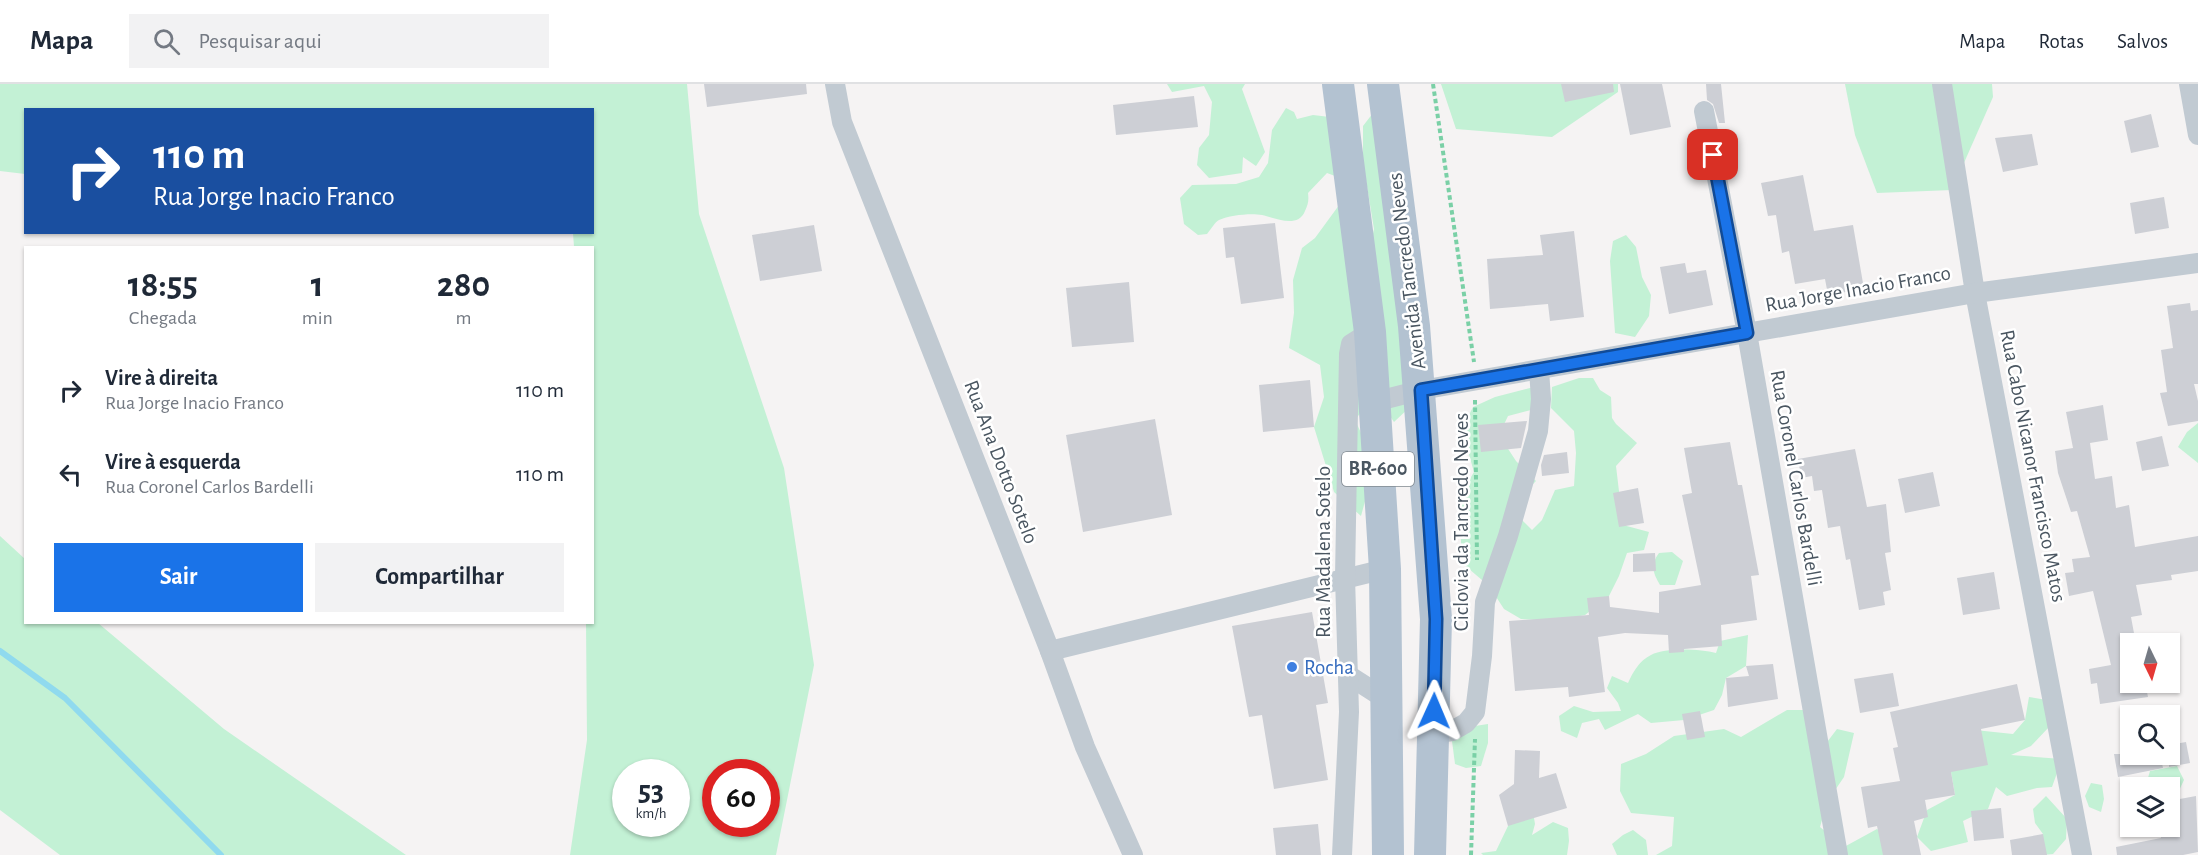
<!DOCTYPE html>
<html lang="pt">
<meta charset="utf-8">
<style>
:root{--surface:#fff;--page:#f2f2f3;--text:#1f2937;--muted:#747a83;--line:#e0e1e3;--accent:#1a73e8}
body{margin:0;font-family:"Alegreya Sans",sans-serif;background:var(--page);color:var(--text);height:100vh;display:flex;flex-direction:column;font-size:22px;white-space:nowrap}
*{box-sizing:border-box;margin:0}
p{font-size:20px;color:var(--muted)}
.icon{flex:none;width:33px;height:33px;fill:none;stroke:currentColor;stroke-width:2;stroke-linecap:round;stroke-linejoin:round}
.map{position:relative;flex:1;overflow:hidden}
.panel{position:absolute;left:24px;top:162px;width:570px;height:378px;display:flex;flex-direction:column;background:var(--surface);border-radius:0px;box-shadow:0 2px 4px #0004}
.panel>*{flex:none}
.top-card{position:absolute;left:24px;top:24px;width:570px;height:126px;border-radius:0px;box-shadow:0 2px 4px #0004;background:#1a4fa0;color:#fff;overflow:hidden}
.needle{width:39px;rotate:175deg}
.buttons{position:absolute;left:2120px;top:549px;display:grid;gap:12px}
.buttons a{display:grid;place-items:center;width:60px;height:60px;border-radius:0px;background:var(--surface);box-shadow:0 2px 4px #0004;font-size:30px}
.speed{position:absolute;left:612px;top:675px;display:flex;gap:12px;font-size:30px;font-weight:700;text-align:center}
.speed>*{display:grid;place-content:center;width:78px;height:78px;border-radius:50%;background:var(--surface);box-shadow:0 2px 4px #0004;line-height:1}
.speed small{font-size:15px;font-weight:400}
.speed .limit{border:9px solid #d22;background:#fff;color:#111}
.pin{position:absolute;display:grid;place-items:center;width:51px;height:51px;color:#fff;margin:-26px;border-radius:12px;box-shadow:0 3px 9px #0006}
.me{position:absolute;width:66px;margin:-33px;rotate:1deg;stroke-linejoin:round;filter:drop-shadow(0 0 4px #0008)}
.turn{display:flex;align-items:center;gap:21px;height:126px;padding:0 30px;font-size:27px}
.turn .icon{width:78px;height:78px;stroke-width:2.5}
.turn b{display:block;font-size:42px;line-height:51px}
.eta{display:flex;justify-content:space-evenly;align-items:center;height:102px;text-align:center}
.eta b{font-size:36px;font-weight:700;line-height:42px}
.primary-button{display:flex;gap:12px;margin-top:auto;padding:12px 30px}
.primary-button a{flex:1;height:69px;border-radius:0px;background:var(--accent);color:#fff;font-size:24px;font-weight:700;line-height:69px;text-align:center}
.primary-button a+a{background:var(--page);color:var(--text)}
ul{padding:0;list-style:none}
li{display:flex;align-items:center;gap:18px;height:84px;padding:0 30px}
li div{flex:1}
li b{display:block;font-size:22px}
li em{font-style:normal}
header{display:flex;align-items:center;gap:36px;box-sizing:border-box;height:84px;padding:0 30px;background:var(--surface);border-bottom:2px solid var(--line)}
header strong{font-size:28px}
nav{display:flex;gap:33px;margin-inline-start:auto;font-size:21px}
.search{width:420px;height:54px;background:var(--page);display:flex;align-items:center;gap:15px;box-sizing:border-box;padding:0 21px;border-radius:0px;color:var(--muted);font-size:22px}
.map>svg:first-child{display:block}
.green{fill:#c3f1d5;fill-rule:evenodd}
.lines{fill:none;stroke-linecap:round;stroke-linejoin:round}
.stream{stroke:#90daee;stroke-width:6}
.building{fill:#cdcfd5}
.path{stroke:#7ad0a6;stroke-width:4;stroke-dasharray:4.5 3;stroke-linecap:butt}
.street{stroke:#c1cad2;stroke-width:20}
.primary{stroke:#b3c2d1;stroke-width:32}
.route-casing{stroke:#114b97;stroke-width:15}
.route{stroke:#1a73e8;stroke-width:10}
.shop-dot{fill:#3f7fe0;stroke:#fff;stroke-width:2}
.labels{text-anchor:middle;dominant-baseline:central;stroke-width:5;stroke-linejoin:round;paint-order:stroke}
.shield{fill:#fff;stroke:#808990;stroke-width:1.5}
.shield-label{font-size:20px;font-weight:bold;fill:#4a5661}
.street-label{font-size:21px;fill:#4a5661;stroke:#fff}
.shop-label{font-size:21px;fill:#366cbe;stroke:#fff;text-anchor:start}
</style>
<header>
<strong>Mapa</strong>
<div class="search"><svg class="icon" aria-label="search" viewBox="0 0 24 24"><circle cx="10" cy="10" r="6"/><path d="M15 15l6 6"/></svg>Pesquisar aqui</div>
<nav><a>Mapa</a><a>Rotas</a><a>Salvos</a></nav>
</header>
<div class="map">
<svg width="2198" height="771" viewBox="0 0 2198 771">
<rect width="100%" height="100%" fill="#f5f3f3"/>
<!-- green -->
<g class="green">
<path d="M0 0H687L699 130 784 384 814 581 776 771H570L587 656 586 539 592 538V164L574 163 573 149 592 148V26H26L25 90 0 87ZM626 688H676V740H626ZM716 688H766V740H716Z"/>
<path d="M1167 0H1245L1242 5 1265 68 1256 82 1243 73 1242 89 1209 94 1197 81 1199 64 1209 51 1212 18 1204 2 1172 8Z"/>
<path d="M1441 0H1618V8L1552 53 1456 45Z"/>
<path d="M1845 0H1992L1993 13 1952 106 1877 109 1855 51Z"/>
<path d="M1286 24 1294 28 1297 35 1313 31 1330 33 1370 163 1374 145 1363 78V42L1373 29 1411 322 1394 338 1375 310 1355 336 1369 366 1370 399 1361 432 1334 408 1314 343 1324 313 1320 281 1289 264 1294 229 1293 196 1302 164 1315 154 1345 113 1343 95 1327 89 1308 109C1309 117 1308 120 1305 127 1298 145 1275 134 1262 131 1251 129 1230 131 1219 136 1215 138 1211 145 1207 150L1198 151 1184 140 1180 114 1192 101 1236 100 1259 93 1268 79 1272 46Z"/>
<path d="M1626 151 1636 163 1642 193 1651 211 1649 232 1635 253 1615 249 1610 177 1613 157Z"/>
<path d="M1579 294H1593L1600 306 1611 313 1612 334 1616 340 1637 359 1616 382 1623 441 1649 448 1644 466 1627 469 1619 492 1609 512 1585 531 1557 537 1521 535 1504 525 1489 502 1462 479 1459 413 1474 388 1465 357 1464 341 1473 323 1495 313 1534 303 1539 324 1508 332 1499 351 1516 377 1536 397 1518 415 1519 433 1532 446 1542 436 1555 406 1574 402 1576 369 1574 347 1551 324 1552 303Z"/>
<path d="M2198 339V379L2178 363 2187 348Z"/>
<path d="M0 452 25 475 26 538 98 539 224 645 406 771H60L0 726Z"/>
<path d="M1672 468 1683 477 1675 501H1660C1653 489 1650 481 1659 469Z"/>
<path d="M1748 551 1746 582 1726 594 1722 611 1714 626 1684 636 1651 639 1638 630 1605 646 1599 635 1582 639 1577 654 1561 647 1559 632 1574 622 1593 628 1621 627 1618 619 1607 604 1612 592 1628 599C1633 588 1639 577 1651 571 1666 563 1700 565 1716 569L1720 557Z"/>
<path d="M2029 613 2053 617 2049 643 2031 662 2011 671 2062 675 2052 703 2037 704 2007 712 1996 703 1988 725 1963 737 1968 758 1931 767 1917 753 1927 726 1955 711 1951 688 1975 646 2013 650 2025 636Z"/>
<path d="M1787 626H1815L1818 670 1837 645 1854 649 1844 693 1827 718 1820 743 1844 763 1877 745 1909 771H1656L1672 762 1674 733 1631 729 1620 707 1621 680 1646 670 1674 652 1724 645 1741 653Z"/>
<path d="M1488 640V659L1481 682 1466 684 1455 680 1452 657 1462 644Z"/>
<path d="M2177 682 2184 696 2175 715 2169 717V704H2145L2150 687Z"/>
<path d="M2091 699 2102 701 2104 715 2101 728 2089 723 2085 712Z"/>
<path d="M2046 712 2067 735 2066 755 2053 770 2043 771V750L2035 739 2033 725Z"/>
<path d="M1519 728 1534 734 1535 740 1532 751 1553 738 1568 744 1569 757 1567 771H1483L1481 769 1496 767 1508 742Z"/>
<path d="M1633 746 1646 756 1648 771H1617L1612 760 1623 751Z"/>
</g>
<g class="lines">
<!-- stream -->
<path class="stream" d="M0 567 65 614 221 771"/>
</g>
<!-- building -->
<g class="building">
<path d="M704 0H806L807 10 707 23Z"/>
<path d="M1561 0H1613L1614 8 1565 18Z"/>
<path d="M1620 0H1662L1671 43 1630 51Z"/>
<path d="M1706 0H1721L1725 39H1719L1713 20 1707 16Z"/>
<path d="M1194 12 1198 43 1116 51 1113 21Z"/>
<path d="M2151 30 2159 63 2131 69 2124 37Z"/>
<path d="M2032 50 2038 81 2003 88 1995 54Z"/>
<path d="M1803 91 1814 147 1853 141 1864 205 1828 211 1825 195 1795 200 1789 167 1782 169 1776 131 1768 132 1761 99Z"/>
<path d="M2164 113 2169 144 2135 150 2130 119Z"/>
<path d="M1275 139 1284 214 1241 220 1234 173 1226 174 1223 144Z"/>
<path d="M814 141 822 187 760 197 752 151Z"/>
<path d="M1574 147 1584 233 1550 237 1548 220 1490 225 1487 175 1543 171 1540 151Z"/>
<path d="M1685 179 1687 189 1706 186 1713 221 1669 230 1660 183Z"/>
<path d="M1129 198 1134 258 1072 263 1066 204Z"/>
<path d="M2190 219 2191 227 2198 226V300H2194L2198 317V337L2168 342 2160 309 2167 308 2161 266 2173 264 2167 222Z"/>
<path d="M1310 296 1314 343 1263 348 1259 301Z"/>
<path d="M2103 321 2108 356 2090 359 2095 395 2112 392 2116 424 2129 421 2135 463 2198 452V487L2171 491 2172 496 2136 501 2142 531 2131 533 2136 560H2130V598H2145L2148 613 2100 620 2097 599 2091 600 2089 585 2111 581 2093 507 2069 512 2065 489 2074 488 2072 475 2090 473 2077 427 2071 428 2058 389 2055 367 2073 364 2066 328Z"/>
<path d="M1155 335 1172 431 1083 448 1066 351Z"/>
<path d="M1527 337 1521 364 1481 368 1478 341Z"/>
<path d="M2162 352 2169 382 2142 387 2136 358Z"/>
<path d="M1730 358 1738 401H1742L1759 491 1751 492 1757 536 1721 541 1722 562 1684 565V568L1669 569 1668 551 1625 549 1598 553 1605 608 1569 613 1568 603 1515 607 1509 537 1589 531 1587 514 1609 512 1610 523 1659 529V508L1701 501 1682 411 1692 409 1684 364Z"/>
<path d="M1855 365 1867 423 1886 420 1891 468 1885 469 1891 506 1883 508 1885 521 1859 526 1850 475 1846 476 1840 442 1828 444 1822 406 1814 407 1812 392 1801 394 1798 375Z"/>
<path d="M1567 368 1569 389 1542 392 1541 381 1544 371Z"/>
<path d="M1933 388 1940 422 1905 429 1898 395Z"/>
<path d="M1638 404 1644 439 1619 443 1613 409Z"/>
<path d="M1655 469 1656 487 1633 488V470Z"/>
<path d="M1994 488 2000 525 1963 531 1957 494Z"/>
<path d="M1312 528 1328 619 1316 621 1328 696 1274 705 1262 631 1249 633 1232 542Z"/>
<path d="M1773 580 1778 615 1728 623 1726 594 1749 592 1746 582Z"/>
<path d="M1893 589 1899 622 1860 629 1854 595Z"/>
<path d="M2017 600 2025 636 1981 645 1988 681 1951 688 1955 711 1925 716 1928 733 1914 737 1921 771H1883L1877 742 1868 744 1861 703 1900 697 1893 664 1898 663 1890 628Z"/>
<path d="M1700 627 1705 653 1687 656 1682 630Z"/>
<path d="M2186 658 2190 679 2169 683V661Z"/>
<path d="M1515 666 1540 667 1539 694 1556 689 1567 724 1508 742 1499 711 1514 700Z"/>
<path d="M2114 670H2160L2163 684 2118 693Z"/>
<path d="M2196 712 2198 768 2183 771H2117L2116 763 2161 754 2159 742H2169V717Z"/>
<path d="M2001 724 2004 754 1974 757 1971 727Z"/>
<path d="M1318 740 1321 771H1276L1273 744Z"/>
<path d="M2043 750 2047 771H2012L2010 756Z"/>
</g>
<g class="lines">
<!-- path -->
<g class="path">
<path d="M1433 0 1474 278"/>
<path d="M1475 316 1477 476"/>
<path d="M1471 771 1475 655"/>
</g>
<!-- street -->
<g class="street">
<path d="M835 0 842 38 1050 567 1085 663 1133 771"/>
<path d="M1942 0 1975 209 2082 771"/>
<path d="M2189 0 2198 51"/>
<path d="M1704 27 1747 249 1838 771"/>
<path d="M1374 318 1421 306 1975 209 2198 179"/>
<path d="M1050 567 1385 485"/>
<path d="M1348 591 1387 616"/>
<path d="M1433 650 1452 647 1466 639 1475 628 1482 572 1485 518 1508 452 1538 347 1541 315 1539 286"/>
<path d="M1342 771 1349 628 1345 493 1349 270 1351 260 1370 248"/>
</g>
<!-- primary -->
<g class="primary">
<path d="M1338 0 1370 248 1385 485 1388 771"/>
<path d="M1383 0 1414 242 1436 535 1430 771"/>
</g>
</g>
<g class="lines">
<defs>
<path id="route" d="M1434 627 1436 535 1421 306 1747 249 1713 71"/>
</defs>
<!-- route casing -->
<use href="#route" class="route-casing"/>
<!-- route -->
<use href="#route" class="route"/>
</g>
<!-- markers -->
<circle class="shop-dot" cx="1292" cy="583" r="6"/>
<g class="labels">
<!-- shield labels -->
<rect class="shield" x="1342" y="368" width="72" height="34" rx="4.5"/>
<g class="shield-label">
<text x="1378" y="385">BR-600</text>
</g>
<!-- street labels -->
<g class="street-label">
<text transform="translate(1407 187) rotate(-97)">Avenida Tancredo Neves</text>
<text transform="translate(1858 205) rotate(-10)">Rua Jorge Inacio Franco</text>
<text transform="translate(1001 378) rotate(69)">Rua Ana Dotto Sotelo</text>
<text transform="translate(2033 382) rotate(79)">Rua Cabo Nicanor Francisco Matos</text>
<text transform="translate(1796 394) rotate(80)">Rua Coronel Carlos Bardelli</text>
<text transform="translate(1461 438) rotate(-90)">Ciclovia da Tancredo Neves</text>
<text transform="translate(1323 468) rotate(-90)">Rua Madalena Sotelo</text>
</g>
<!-- shop labels -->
<g class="shop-label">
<text x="1304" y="583">Rocha</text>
</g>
</g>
</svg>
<div class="buttons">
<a><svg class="needle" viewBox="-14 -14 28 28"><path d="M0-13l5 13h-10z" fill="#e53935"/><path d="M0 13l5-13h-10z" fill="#747a83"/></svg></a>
<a><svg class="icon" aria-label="search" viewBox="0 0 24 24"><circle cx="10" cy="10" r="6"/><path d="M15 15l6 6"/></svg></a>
<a><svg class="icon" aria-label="layers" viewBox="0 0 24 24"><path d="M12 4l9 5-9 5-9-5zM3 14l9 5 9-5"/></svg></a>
</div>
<div class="speed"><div>53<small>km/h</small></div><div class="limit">60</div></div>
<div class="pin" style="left:1713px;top:71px;background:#d93025"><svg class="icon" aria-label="arrive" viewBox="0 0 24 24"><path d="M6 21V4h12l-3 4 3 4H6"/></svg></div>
<svg class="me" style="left:1434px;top:627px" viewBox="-20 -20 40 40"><path d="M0-17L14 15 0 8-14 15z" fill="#1a73e8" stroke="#fff" stroke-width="4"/></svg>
<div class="top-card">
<div class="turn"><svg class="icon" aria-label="right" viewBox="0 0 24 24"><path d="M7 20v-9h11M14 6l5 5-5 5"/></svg><div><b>110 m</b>Rua Jorge Inacio Franco</div></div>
</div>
<section class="panel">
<div class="eta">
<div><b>18:55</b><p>Chegada</p></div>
<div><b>1</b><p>min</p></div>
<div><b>280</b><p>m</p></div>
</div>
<ul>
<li><svg class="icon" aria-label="right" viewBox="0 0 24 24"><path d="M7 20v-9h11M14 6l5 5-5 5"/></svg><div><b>Vire à direita</b><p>Rua Jorge Inacio Franco</p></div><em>110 m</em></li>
<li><svg class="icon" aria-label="left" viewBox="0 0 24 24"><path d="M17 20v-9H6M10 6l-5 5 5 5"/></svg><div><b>Vire à esquerda</b><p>Rua Coronel Carlos Bardelli</p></div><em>110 m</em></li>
</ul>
<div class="primary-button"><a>Sair</a><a>Compartilhar</a></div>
</section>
</div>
